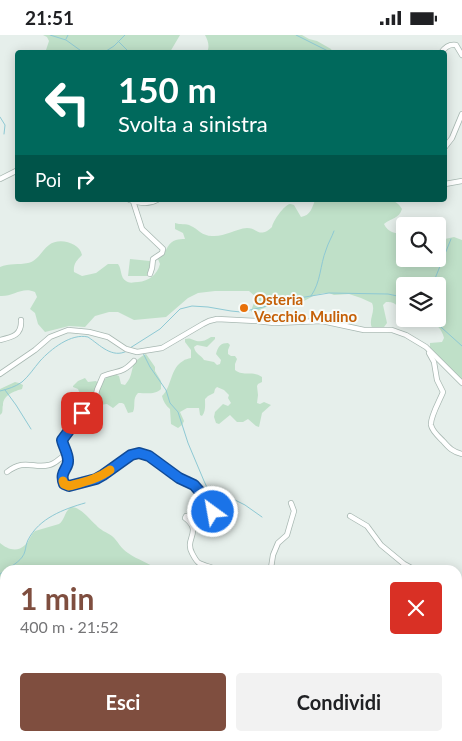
<!DOCTYPE html>
<html lang="it">
<meta charset="utf-8">
<style>
:root{--surface:#fff;--page:#f2f2f2;--text:#202124;--muted:#757577;--accent:#7f4e3f}
body{margin:0;font-family:Lato,sans-serif;background:var(--page);color:var(--text);height:100vh;display:flex;flex-direction:column;font-size:19px;white-space:nowrap}
*{box-sizing:border-box;margin:0}
p{font-size:16px;color:var(--muted)}
.icon{flex:none;width:28px;height:28px;fill:none;stroke:currentColor;stroke-width:2;stroke-linecap:round;stroke-linejoin:round}
.map{position:relative;flex:1;overflow:hidden}
.details{position:absolute;left:0px;top:530px;width:462px;height:176px;display:flex;flex-direction:column;background:var(--surface);border-radius:15px 15px 0 0;box-shadow:0 2px 12px #0003}
.details>*{flex:none}
.banner{position:absolute;left:15px;top:15px;width:432px;height:152px;border-radius:5px;box-shadow:0 2px 12px #0003;background:#00695c;color:#fff;overflow:hidden}
.buttons{position:absolute;left:396px;top:182px;display:grid;gap:10px}
.buttons a{display:grid;place-items:center;width:50px;height:50px;border-radius:5px;background:var(--surface);box-shadow:0 2px 12px #0003;font-size:25px}
.pin{position:absolute;display:grid;place-items:center;width:42px;height:42px;color:#fff;margin:-21px;border-radius:10px;box-shadow:0 2px 8px #0006}
.me{position:absolute;width:55px;margin:-28px;rotate:328deg;stroke-linejoin:round;filter:drop-shadow(0 0 4px #0008)}
.turn{display:flex;align-items:center;gap:18px;height:105px;padding:0 20px;font-size:22px}
.turn .icon{width:65px;height:65px;stroke-width:2.5}
.turn b{display:block;font-size:35px;line-height:42px}
.then{display:flex;align-items:center;height:48px;padding:0 20px;background:#0003;gap:10px;font-size:19px}
.round{display:grid;place-items:center;flex:none;width:52px;height:52px;border-radius:5px;background:var(--page)}
.summary{display:flex;align-items:center;justify-content:space-between;height:85px;padding:0 20px}
h1{font-size:30px;font-weight:700;line-height:38px;color:var(--accent)}
.cta{display:flex;gap:10px;margin-top:auto;padding:10px 20px}
.cta a{flex:1;height:58px;border-radius:5px;background:var(--accent);color:#fff;font-size:20px;font-weight:700;line-height:58px;text-align:center}
.cta a+a{background:var(--page);color:var(--text)}
.status{display:flex;justify-content:space-between;align-items:center;height:35px;padding:0 25px;background:var(--surface);direction:ltr}
.status svg{height:14px;fill:currentColor}
.map>svg:first-child{display:block}
.green{fill:#bfe0c8}
.lines{fill:none;stroke-linecap:round;stroke-linejoin:round}
.stream{stroke:#8ec9d4;stroke-width:1}
.minor-casing{stroke:#a8b8b2;stroke-width:6}
.minor{stroke:#fff;stroke-width:4.5}
.route-casing{stroke:#114b97;stroke-width:12}
.route{stroke:#1a73e8;stroke-width:9}
.slow{stroke:#f59e0b;stroke-width:9}
.food-dot{fill:#e8710a;stroke:#f7fbf9;stroke-width:2}
.labels{text-anchor:middle;dominant-baseline:central;stroke-width:4;stroke-linejoin:round;paint-order:stroke}
.food-label{font-size:15px;font-weight:bold;fill:#c56008;stroke:#f7fbf9;text-anchor:start}
</style>
<div class="status"><b>21:51</b><svg viewBox="0 0 49 12"><path d="M0 12V9h3v3zM5 12V6h3v6zM10 12V3h3v9zM15 12V0h3v12zM26 1h20v11H26zM47 4h2v5h-2z"/></svg></div>
<div class="map">
<svg width="462" height="706" viewBox="0 0 462 706">
<rect width="100%" height="100%" fill="#e6efeb"/>
<!-- green -->
<g class="green">
<path d="M43 0H180L170 17 45 18 49 6 47 2Z"/>
<path d="M205 0H302L309 4 317 6 331 14 332 16 331 18 207 17C210 11 208 6 205 0Z"/>
<path d="M315 165H367C381 169 393 159 402 174 399 184 391 183 384 189 388 198 396 198 405 200V224H438V220L441 218 445 204 454 202 462 205V345L443 327 430 312V308L442 307 444 303C442 294 436 289 429 284H438V251H405V274C396 273 397 266 386 267L383 270 387 288 384 292 372 293C368 284 376 277 372 268L361 263 349 259 334 260 329 258H324L315 260 304 266 284 264 253 278 251 276 256 262 249 256H215L198 258 188 263 166 282 134 285 118 277H109L95 281 85 292 69 291 45 297 38 289 35 278 30 274 37 262 35 257C22 251 13 262 0 261V232C9 228 19 230 28 228 38 226 42 215 49 210 59 202 80 208 82 220 77 225 73 229 74 237L82 241 96 238 108 229H118C122 234 120 243 126 246 130 249 134 247 138 247 149 246 157 240 160 229L158 224C166 220 167 207 176 205 179 204 182 204 185 204L183 198 175 194V188C180 190 186 188 191 191 198 194 202 201 212 201 224 202 235 194 247 193 258 193 259 204 272 192 273 186 284 170 290 169 292 169 293 170 294 170L301 182C311 180 312 173 315 165Z"/>
<path d="M130 224 150 226 152 228 147 241H128Z"/>
<path d="M211 302H215V304L207 312 197 310 194 312C195 319 201 320 204 325L214 327 217 330 220 329 221 325 216 319C218 311 221 308 228 308L230 310 228 315V319L231 321H235L237 324 235 329V335C244 342 252 335 262 342V347L258 349 257 351 258 360 257 368 260 369 264 367 271 370 262 378 259 392 256 391 248 384 243 387H237L230 380 219 389 216 388 214 382 215 377 223 369 228 371 231 368 228 363 229 360 224 355 217 352 215 354 214 358 208 361 205 364C205 370 206 376 202 381L200 380 199 373H187L180 377 184 386 182 390 178 393 171 389 170 374C166 371 163 366 162 361 172 352 170 333 183 326 185 324 188 324 191 323V315L185 307V304C194 301 196 312 211 302Z"/>
<path d="M146 319 155 332V336L161 346V354C155 360 145 358 138 358 132 364 136 370 133 377L128 378 124 369 122 368H119L113 373 107 369 100 370 97 365 95 364 91 365 82 364 78 354 73 352V351L78 346 85 343 88 347 96 346 99 349C106 344 111 337 119 341L121 349 125 350C137 337 126 329 146 319Z"/>
<path d="M15 347 19 348 23 350 22 354C15 356 3 360 3 370 2 372 3 375 2 378L0 380V354Z"/>
<path d="M71 472C81 472 89 484 96 490 100 495 106 497 112 501 118 506 121 514 128 518 138 525 149 528 159 535H5V669L0 670V508C7 514 17 518 25 510 30 506 30 500 35 496L59 489C65 485 64 477 71 472Z"/>
<path d="M458 556 462 558V706H0V692L5 688V701H458Z"/>
</g>
<g class="lines">
<!-- stream -->
<g class="stream">
<path d="M50 0 66 5 84 18"/>
<path d="M296 0 332 18"/>
<path d="M66 4 68 0"/>
<path d="M118 6 130 18"/>
<path d="M103 18 114 11 125 0"/>
<path d="M0 82 5 90 4 99"/>
<path d="M432 251 451 204"/>
<path d="M311 261C321 247 320 230 326 215 328 208 332 202 334 196"/>
<path d="M432 284 462 311"/>
<path d="M130 313 160 294 180 274 192 271 208 272 231 276 241 277 259 273 293 264 329 258 388 259 402 262 405 263"/>
<path d="M143 318 150 332 166 355 170 368 178 377 188 408 204 446 211 461 218 466"/>
<path d="M5 355 16 370 31 394"/>
<path d="M0 356C8 354 15 352 22 347 29 341 34 333 40 326 51 314 71 298 88 302 100 310 112 324 127 316"/>
<path d="M209 452 245 470 262 482"/>
<path d="M6 535C13 530 23 525 25 516 26 512 26 509 28 505 39 483 64 474 85 468"/>
<path d="M0 539 5 536"/>
<path d="M0 624 5 623"/>
<path d="M86 706 91 701"/>
<path d="M195 706V701"/>
<path d="M281 706 284 701"/>
<path d="M349 706 355 701"/>
<path d="M422 706 424 701"/>
</g>
<defs>
<g id="minor">
<path d="M441 18C445 12 449 9 456 10L462 20"/>
<path d="M445 112 452 103 462 79"/>
<path d="M0 144 18 135"/>
<path d="M445 149 462 146"/>
<path d="M130 165C140 168 148 170 157 165"/>
<path d="M133 166 142 194 163 214 162 218 153 224 152 233 150 239"/>
<path d="M0 305C13 302 22 300 21 285"/>
<path d="M429 318 434 327 437 345 443 357C440 365 430 382 431 390 432 396 439 402 443 406 449 413 453 417 462 419"/>
<path d="M0 339 35 315 50 302 68 295 89 297 108 302 126 314 137 317 162 313 203 289 209 286 217 284 257 286 274 288 322 286 364 295H392L406 300 426 312 462 348"/>
<path d="M66 420C66 415 62 410 62 405L81 378 94 369 97 355 103 341C118 335 122 339 134 326"/>
<path d="M7 437C25 423 33 434 49 430 56 429 60 422 66 420L68 425 62 440 64 449 69 451 103 440 131 420 139 418 149 421 179 443 194 450 201 458 202 462 208 466 213 477C205 484 194 479 186 481L185 483C203 497 184 503 192 518 194 522 196 526 199 528 205 531 212 532 218 535"/>
<path d="M350 481 367 491 381 510 404 529 415 535"/>
<path d="M271 533 273 520 278 508 287 500 289 493 294 476 291 468"/>
<path d="M255 535 271 533 282 535"/>
<path d="M458 551 462 552"/>
<path d="M458 555 462 557"/>
</g>
</defs>
<!-- minor casing -->
<use href="#minor" class="minor-casing"/>
<!-- minor -->
<use href="#minor" class="minor"/>
</g>
<g class="lines">
<defs>
<path id="route" d="M82 378 62 405C63 411 68 418 68 425 69 434 59 436 64 449L69 451 96 444 103 440 131 420 139 418 149 421 179 443 194 450 201 458 202 462 208 466 213 477"/>
</defs>
<!-- route casing -->
<use href="#route" class="route-casing"/>
<!-- route -->
<use href="#route" class="route"/>
<!-- slow -->
<path class="slow" d="M63 446 64 449 69 451C84 447 98 444 110 435"/>
</g>
<!-- markers -->
<circle class="food-dot" cx="244" cy="273" r="5"/>
<g class="labels">
<!-- food labels -->
<g class="food-label">
<text x="254" y="264">Osteria<tspan x="254" dy="17">Vecchio Mulino</tspan></text>
</g>
</g>
</svg>
<div class="buttons">
<a><svg class="icon" aria-label="search" viewBox="0 0 24 24"><circle cx="10" cy="10" r="6"/><path d="M15 15l6 6"/></svg></a>
<a><svg class="icon" aria-label="layers" viewBox="0 0 24 24"><path d="M12 4l9 5-9 5-9-5zM3 14l9 5 9-5"/></svg></a>
</div>
<div class="pin" style="left:82px;top:378px;background:#d93025"><svg class="icon" aria-label="arrive" viewBox="0 0 24 24"><path d="M6 21V4h12l-3 4 3 4H6"/></svg></div>
<svg class="me" style="left:213px;top:477px" viewBox="-20 -20 40 40"><circle r="17" fill="#1a73e8" stroke="#fff" stroke-width="3"/><path d="M0-11L8 9 0 5-8 9z" fill="#fff"/></svg>
<div class="banner">
<div class="turn"><svg class="icon" aria-label="left" viewBox="0 0 24 24"><path d="M17 20v-9H6M10 6l-5 5 5 5"/></svg><div><b>150 m</b>Svolta a sinistra</div></div>
<div class="then">Poi<svg class="icon" aria-label="right" viewBox="0 0 24 24"><path d="M7 20v-9h11M14 6l5 5-5 5"/></svg></div>
</div>
<section class="details">
<div class="summary"><div><h1>1 min</h1><p>400 m · 21:52</p></div><a class="round" style="background:#d93025;color:#fff"><svg class="icon" aria-label="close" viewBox="0 0 24 24"><path d="M6 6l12 12M18 6L6 18"/></svg></a></div>
<div class="cta"><a>Esci</a><a>Condividi</a></div>
</section>
</div>
